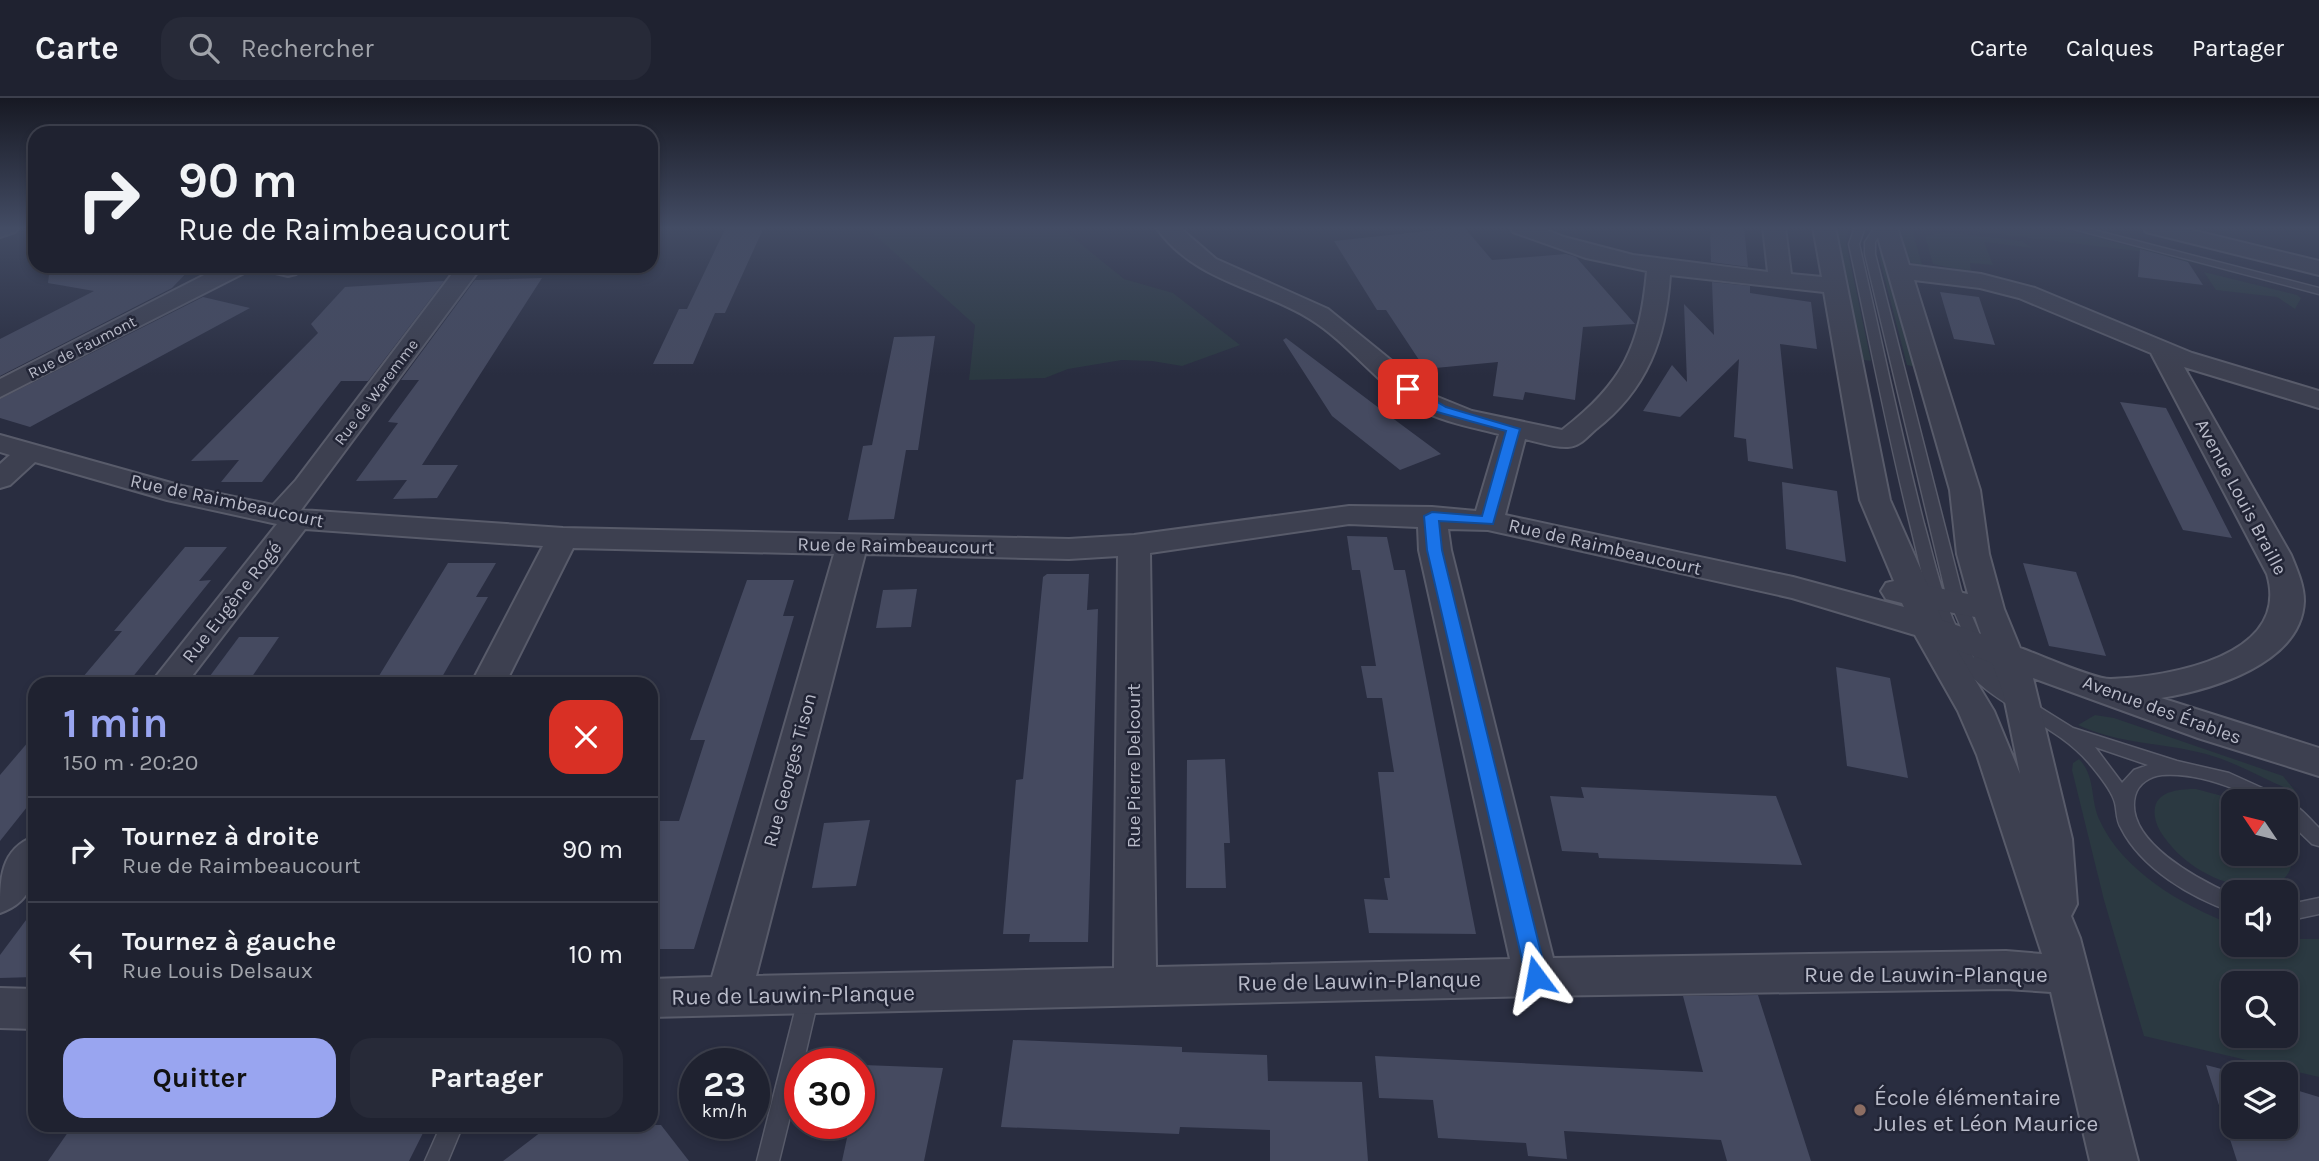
<!DOCTYPE html>
<html lang="fr">
<meta charset="utf-8">
<style>
:root{--surface:#1f2230;--page:#272a38;--text:#f1f3f6;--muted:#a1a4ab;--line:#3c3f4c;--accent:#99a5f0}
body{margin:0;font-family:Karla,sans-serif;background:var(--page);color:var(--text);height:100vh;display:flex;flex-direction:column;font-size:26px;white-space:nowrap}
*{box-sizing:border-box;margin:0}
p{font-size:23px;color:var(--muted)}
.icon{flex:none;width:38px;height:38px;fill:none;stroke:currentColor;stroke-width:2;stroke-linecap:round;stroke-linejoin:round}
.map{position:relative;flex:1;overflow:hidden}
.details{position:absolute;left:28px;top:579px;width:630px;height:455px;display:flex;flex-direction:column;background:var(--surface);border-radius:21px;box-shadow:0 4px 10px #0003,0 0 0 2px var(--line)}
.details>*{flex:none}
.hud{position:absolute;left:28px;top:28px;width:630px;height:147px;border-radius:21px;box-shadow:0 4px 10px #0003,0 0 0 2px var(--line);background:#1f2230;color:var(--text);overflow:hidden}
.needle{width:46px;rotate:305deg}
.buttons{position:absolute;left:2221px;top:691px;display:grid;gap:14px}
.buttons a{display:grid;place-items:center;width:77px;height:77px;border-radius:14px;background:var(--surface);box-shadow:0 4px 10px #0003,0 0 0 2px var(--line);font-size:35px}
.speed{position:absolute;left:679px;top:950px;display:flex;gap:14px;font-size:35px;font-weight:700;text-align:center}
.speed>*{display:grid;place-content:center;width:91px;height:91px;border-radius:50%;background:var(--surface);box-shadow:0 4px 10px #0003,0 0 0 2px var(--line);line-height:1}
.speed small{font-size:18px;font-weight:400}
.speed .limit{border:10px solid #d22;background:#fff;color:#111}
.pin{position:absolute;display:grid;place-items:center;width:60px;height:60px;color:#fff;margin:-30px;border-radius:14px;box-shadow:0 4px 10px #0006}
.me{position:absolute;width:77px;margin:-38px;rotate:347deg;stroke-linejoin:round;filter:drop-shadow(0 0 5px #0008)}
.turn{display:flex;align-items:center;gap:24px;height:147px;padding:0 35px;font-size:32px}
.turn .icon{width:91px;height:91px;stroke-width:2.5}
.turn b{display:block;font-size:49px;line-height:60px}
.round{display:grid;place-items:center;flex:none;width:74px;height:74px;border-radius:21px;background:var(--page)}
.summary{display:flex;align-items:center;justify-content:space-between;height:119px;padding:0 35px}
h1{font-size:42px;font-weight:700;line-height:52px;color:var(--accent)}
.primary-button{display:flex;gap:14px;margin-top:auto;padding:14px 35px}
.primary-button a{flex:1;height:80px;border-radius:21px;background:var(--accent);color:#111;font-size:28px;font-weight:700;line-height:80px;text-align:center}
.primary-button a+a{background:var(--page);color:var(--text)}
ul{padding:0;list-style:none}
li{display:flex;align-items:center;gap:21px;height:105px;padding:0 35px;border-top:2px solid var(--line)}
li div{flex:1}
li b{display:block;font-size:26px}
li em{font-style:normal}
header{display:flex;align-items:center;gap:42px;box-sizing:border-box;height:98px;padding:0 35px;background:var(--surface);border-bottom:2px solid var(--line)}
header strong{font-size:33px}
nav{display:flex;gap:38px;margin-inline-start:auto;font-size:24px}
.search{width:490px;height:63px;background:var(--page);display:flex;align-items:center;gap:18px;box-sizing:border-box;padding:0 24px;border-radius:21px;color:var(--muted);font-size:26px}
.map>svg:first-child{display:block}
.green{fill:#2b3941;fill-rule:evenodd}
.building{fill:#454a60}
.lines{fill:none;stroke-linecap:round;stroke-linejoin:round}
.lane-casing{stroke:#585b6a;stroke-width:3}
.street-casing{stroke:#585b6a;stroke-width:4}
.secondary-casing{stroke:#585b6a;stroke-width:4}
.lane{fill:#3d4050;fill-rule:evenodd}
.street{fill:#3d4050;fill-rule:evenodd}
.secondary{fill:#4b4e63;fill-rule:evenodd}
.route{fill:#1a73e8;stroke:#114b97;stroke-width:2}
.education-dot{fill:#8d6e63;stroke:#222536;stroke-width:2.5}
.labels{text-anchor:middle;dominant-baseline:central;stroke-width:5;stroke-linejoin:round;paint-order:stroke}
.far-street-label{font-size:16px;fill:#babcca;stroke:#222536}
.street-label{font-size:19px;fill:#babcca;stroke:#222536}
.near-street-label{font-size:23px;fill:#babcca;stroke:#222536}
.near-poi-label{font-size:23px;fill:#babcca;stroke:#222536;text-anchor:start}
</style>
<header>
<strong>Carte</strong>
<div class="search"><svg class="icon" aria-label="search" viewBox="0 0 24 24"><circle cx="10" cy="10" r="6"/><path d="M15 15l6 6"/></svg>Rechercher</div>
<nav><a>Carte</a><a>Calques</a><a>Partager</a></nav>
</header>
<div class="map">
<svg width="2319" height="1063" viewBox="0 0 2319 1063">
<rect width="100%" height="100%" fill="#292d40"/>
<!-- green -->
<g class="green">
<path d="M866 129H1060L1124 181 1173 195 1240 247 1182 268 1152 263 1122 262 1068 271 1045 280 969 282 975 227Z"/>
<path d="M1830 129H1849L1846 145 1871 263 1857 261 1854 253Z"/>
<path d="M1899 129H1921L1913 134 1923 171 1909 163Z"/>
<path d="M1941 129H2054L2295 190 2153 155Z"/>
<path d="M1944 134 2022 143 2032 150 1984 144 1993 167 1970 165 1971 174 1933 166 1925 138Z"/>
<path d="M1880 144 1921 270 1907 267 1880 162Z"/>
<path d="M2204 174 2297 197 2301 200 2295 211 2277 199 2216 192Z"/>
<path d="M2095 617 2114 620 2283 678 2296 694C2266 683 2239 665 2206 656 2161 644 2122 647 2078 627Z"/>
<path d="M2079 661C2096 679 2090 700 2099 721 2122 773 2182 807 2233 827V847H2286V841H2319V979L2144 938 2104 802 2072 672 2073 665ZM2233 886H2286V938H2233Z"/>
<path d="M2196 691 2241 703 2233 704V756H2286V736C2319 812 2207 801 2164 739 2158 731 2153 720 2155 709 2159 692 2182 691 2196 691Z"/>
</g>
<!-- building -->
<g class="building">
<path d="M726 129H764L725 215H715L693 266H653L679 211H687Z"/>
<path d="M1464 129 1492 162 1566 156 1576 159 1635 226 1583 229 1575 302 1525 294 1523 302 1493 298 1498 264 1425 271 1386 212H1377L1334 143Z"/>
<path d="M1710 129H1744L1748 169 1711 164Z"/>
<path d="M2140 151 2188 164 2203 187 2138 179Z"/>
<path d="M50 168H193L172 190 0 278V241L94 193 48 185Z"/>
<path d="M542 180 422 367H458L437 400 393 401 407 382 356 383 398 325 388 324 419 282H401L475 182Z"/>
<path d="M444 183 368 283H341L262 384H221L239 362 191 363 318 235 311 226 345 189Z"/>
<path d="M1712 184 1750 188V195L1811 204 1817 251 1780 246 1793 371 1748 363 1746 341 1734 339 1739 261 1680 319 1643 313 1672 267 1687 284 1684 206 1714 237Z"/>
<path d="M1940 194 1979 199 1995 247 1954 241Z"/>
<path d="M203 199 250 210 30 329 0 320V301Z"/>
<path d="M935 238 918 352H906L894 421 848 422 863 348 872 347 894 239Z"/>
<path d="M1286 240 1387 316 1441 356 1400 372 1332 318 1283 242Z"/>
<path d="M2120 304 2166 310 2232 440 2183 432Z"/>
<path d="M1782 384 1837 393 1846 464 1786 451Z"/>
<path d="M1347 438 1387 439 1394 472H1405L1476 836 1369 835 1364 801 1388 802 1384 780H1390L1378 674H1394L1382 600H1367L1361 568H1376L1360 472H1352Z"/>
<path d="M185 449H227L199 483 211 482 127 586H77L122 533H114Z"/>
<path d="M448 465H496L476 499H488L438 586H374Z"/>
<path d="M2023 465 2076 474 2106 558 2049 548Z"/>
<path d="M1047 476H1089L1087 512 1098 511 1088 844H1029L1030 836H1003L1016 682 1023 681 1043 479Z"/>
<path d="M747 482H794L783 518H794L694 851H651V723H679L705 642H690Z"/>
<path d="M917 491 911 529 876 530 883 492Z"/>
<path d="M239 539H279L247 586H204Z"/>
<path d="M1836 569 1890 580 1908 680 1847 668Z"/>
<path d="M35 636V699L0 743V677Z"/>
<path d="M1225 661 1230 745H1224L1226 790H1186L1187 662Z"/>
<path d="M1581 689 1776 698 1802 767 1599 760 1598 755 1562 753 1550 698 1584 700Z"/>
<path d="M870 722 856 788 812 790 824 725Z"/>
<path d="M35 810V879L0 880V857Z"/>
<path d="M1758 897 1811 1063H1727L1721 1042 1564 1033 1567 1061 1528 1058 1526 1045 1438 1040 1433 1002 1379 1000 1375 958 1703 974 1683 898Z"/>
<path d="M1013 942 1182 949V954L1267 957 1268 983 1362 984 1368 1063H1270V1032L1180 1029 1179 1036 1001 1029Z"/>
<path d="M863 967 943 970 924 1063H842L850 1026H859V983Z"/>
<path d="M2206 967 2241 976H2233V1029H2286V989L2319 999V1063H2237Z"/>
<path d="M73 1027H427L409 1063H48Z"/>
<path d="M550 1027H661L689 1063H503Z"/>
</g>
<g class="lines">
<defs>
<g id="lane">
<path d="M1855 129H1865L1859 146C1881 239 1900 333 1924 426 1937 472 1946 520 1974 560L1945 492 1865 156V144L1875 129H1885L1875 144V156L1961 492 1988 556 2007 583 2004 587 2073 630 2177 663 2229 675 2282 699 2285 703C2298 706 2309 720 2319 730V748L2312 746 2286 721V704C2277 704 2266 705 2259 703 2251 700 2243 695 2235 691 2212 682 2187 675 2162 677 2150 678 2138 686 2135 698 2124 743 2199 782 2233 797V814C2191 800 2141 770 2121 730 2116 722 2117 713 2115 705 2112 692 2097 675 2089 665 2054 624 1997 611 1963 569 1931 529 1922 474 1910 426 1887 333 1869 239 1849 146ZM2095 649 2148 667 2134 672 2122 685Z"/>
<path d="M2066 129H2082L2319 190V196Z"/>
<path d="M2319 800V816L2286 823V807Z"/>
<path d="M809 888 816 890 819 897 803 966H800V978L779 1063H757L799 897 802 890Z"/>
<path d="M441 1027H463L448 1063H425Z"/>
</g>
<g id="street">
<path d="M1156 129H1179L1216 161 1328 211 1435 298 1472 313 1562 332C1623 285 1640 249 1647 173L1586 160 1513 134 1510 129H1539L1564 139 1633 157 1768 174 1763 129H1785L1791 176 1822 179 1813 129H1835L1890 402 1928 488 1968 496 1957 456 1950 392 1875 129H1897L1909 167 1981 176 2035 190 2192 255 2319 293V310L2184 269 2291 457C2297 472 2304 487 2304 503 2302 566 2210 592 2161 600L2319 650V678L2198 640 2033 580 2072 741 2077 806 2071 818 2080 840 2138 1063H2090L2051 894 2006 891 1536 898 651 919V881L712 879 834 456 573 450 505 586H471L543 448 305 431 186 586H150L277 426 167 402 35 364 10 387 0 390V366L10 357 0 354V337L182 388 273 407 296 382 458 168H482L301 412 563 430 1069 441 1134 437 1349 408 1432 409 1476 413 1499 336C1472 329 1442 324 1417 310 1378 287 1349 245 1310 221 1258 189 1193 183 1156 129ZM1670 177 1824 194 1860 402 1894 483 1886 485 1881 493 1886 501 1902 505 1904 509 1793 479 1505 417 1525 341C1538 344 1555 350 1568 349 1579 349 1587 339 1595 332 1647 292 1666 241 1670 177ZM1914 182 1980 190 2019 200 2151 255 2267 476C2292 559 2168 579 2111 581 2095 582 2038 556 2020 550L2004 511 1989 456 1980 392ZM1349 426 1418 429 1419 452 1510 861 1156 869 1150 455ZM1448 431 1488 432 1792 500 1915 537 1958 613 1977 657 2042 856 2006 853 1553 860 1451 452ZM865 456 1069 461 1118 458 1114 870 756 878ZM1938 512 1975 519 1981 536 1942 522ZM1957 552 1992 565 2003 594 2020 676 1994 613Z"/>
<path d="M2143 129H2179L2319 163V177L2146 134Z"/>
<path d="M222 168H252L248 173 0 299V281Z"/>
<path d="M263 168H297L300 171 296 176 288 178 267 173Z"/>
<path d="M35 738C35 772 38 802 0 815 0 781 0 751 35 738Z"/>
<path d="M0 890 35 891V931L0 930Z"/>
</g>
<path id="secondary" d="M0 129H19L15 134 0 139Z"/>
</defs>
<!-- lane casing -->
<use href="#lane" class="lane-casing"/>
<!-- street casing -->
<use href="#street" class="street-casing"/>
<!-- secondary casing -->
<use href="#secondary" class="secondary-casing"/>
<!-- lane -->
<use href="#lane" class="lane"/>
<!-- street -->
<use href="#street" class="street"/>
<!-- secondary -->
<use href="#secondary" class="secondary"/>
</g>
<!-- sky -->
<linearGradient id="sky" x2="0" y2="1"><stop stop-color="#171923"/><stop offset="0.47" stop-color="#434c64"/><stop offset="1" stop-color="#434c64" stop-opacity="0"/></linearGradient>
<rect width="2319" height="277" fill="url(#sky)"/>
<!-- route -->
<path class="route" d="M1403 289H1412L1446 309 1520 331 1493 426 1439 423 1442 452 1547 879 1544 885 1536 888 1529 885 1526 879 1427 452 1424 418 1432 414 1482 418 1506 333 1437 314 1403 294Z"/>
<!-- markers -->
<circle class="education-dot" cx="1860" cy="1012" r="7"/>
<g class="labels">
<!-- far-street labels -->
<g class="far-street-label">
<text transform="translate(82 249) rotate(-27)">Rue de Faumont</text>
<text transform="translate(376 294) rotate(-53)">Rue de Waremme</text>
</g>
<!-- street labels -->
<g class="street-label">
<text transform="translate(2241 399) rotate(62)">Avenue Louis Braille</text>
<text transform="translate(227 403) rotate(12)">Rue de Raimbeaucourt</text>
<text transform="translate(896 448) rotate(1)">Rue de Raimbeaucourt</text>
<text transform="translate(1605 449) rotate(13)">Rue de Raimbeaucourt</text>
<text transform="translate(232 504) rotate(-52)">Rue Eugène Rogé</text>
<text transform="translate(2162 612) rotate(20)">Avenue des Érables</text>
<text transform="translate(1134 668) rotate(-90)">Rue Pierre Delcourt</text>
<text transform="translate(790 672) rotate(-75)">Rue Georges Tison</text>
</g>
<!-- near-street labels -->
<g class="near-street-label">
<text x="1926" y="876">Rue de Lauwin-Planque</text>
<text transform="translate(1359 883) rotate(-1)">Rue de Lauwin-Planque</text>
<text transform="translate(793 897) rotate(-1)">Rue de Lauwin-Planque</text>
</g>
<!-- near-poi labels -->
<g class="near-poi-label">
<text x="1874" y="999">École élémentaire<tspan x="1874" dy="26">Jules et Léon Maurice</tspan></text>
</g>
</g>
</svg>
<div class="buttons">
<a><svg class="needle" viewBox="-14 -14 28 28"><path d="M0-13l5 13h-10z" fill="#e53935"/><path d="M0 13l5-13h-10z" fill="#a1a4ab"/></svg></a>
<a><svg class="icon" aria-label="sound" viewBox="0 0 24 24"><path d="M4 9h4l5-4v14l-5-4H4zM17 9q2 3 0 6"/></svg></a>
<a><svg class="icon" aria-label="search" viewBox="0 0 24 24"><circle cx="10" cy="10" r="6"/><path d="M15 15l6 6"/></svg></a>
<a><svg class="icon" aria-label="layers" viewBox="0 0 24 24"><path d="M12 4l9 5-9 5-9-5zM3 14l9 5 9-5"/></svg></a>
</div>
<div class="speed"><div>23<small>km/h</small></div><div class="limit">30</div></div>
<div class="pin" style="left:1408px;top:291px;background:#d93025"><svg class="icon" aria-label="arrive" viewBox="0 0 24 24"><path d="M6 21V4h12l-3 4 3 4H6"/></svg></div>
<svg class="me" style="left:1536px;top:879px" viewBox="-20 -20 40 40"><path d="M0-17L14 15 0 8-14 15z" fill="#1a73e8" stroke="#fff" stroke-width="4"/></svg>
<div class="hud">
<div class="turn"><svg class="icon" aria-label="right" viewBox="0 0 24 24"><path d="M7 20v-9h11M14 6l5 5-5 5"/></svg><div><b>90 m</b>Rue de Raimbeaucourt</div></div>
</div>
<section class="details">
<div class="summary"><div><h1>1 min</h1><p>150 m · 20:20</p></div><a class="round" style="background:#d93025;color:#fff"><svg class="icon" aria-label="close" viewBox="0 0 24 24"><path d="M6 6l12 12M18 6L6 18"/></svg></a></div>
<ul>
<li><svg class="icon" aria-label="right" viewBox="0 0 24 24"><path d="M7 20v-9h11M14 6l5 5-5 5"/></svg><div><b>Tournez à droite</b><p>Rue de Raimbeaucourt</p></div><em>90 m</em></li>
<li><svg class="icon" aria-label="left" viewBox="0 0 24 24"><path d="M17 20v-9H6M10 6l-5 5 5 5"/></svg><div><b>Tournez à gauche</b><p>Rue Louis Delsaux</p></div><em>10 m</em></li>
</ul>
<div class="primary-button"><a>Quitter</a><a>Partager</a></div>
</section>
</div>
